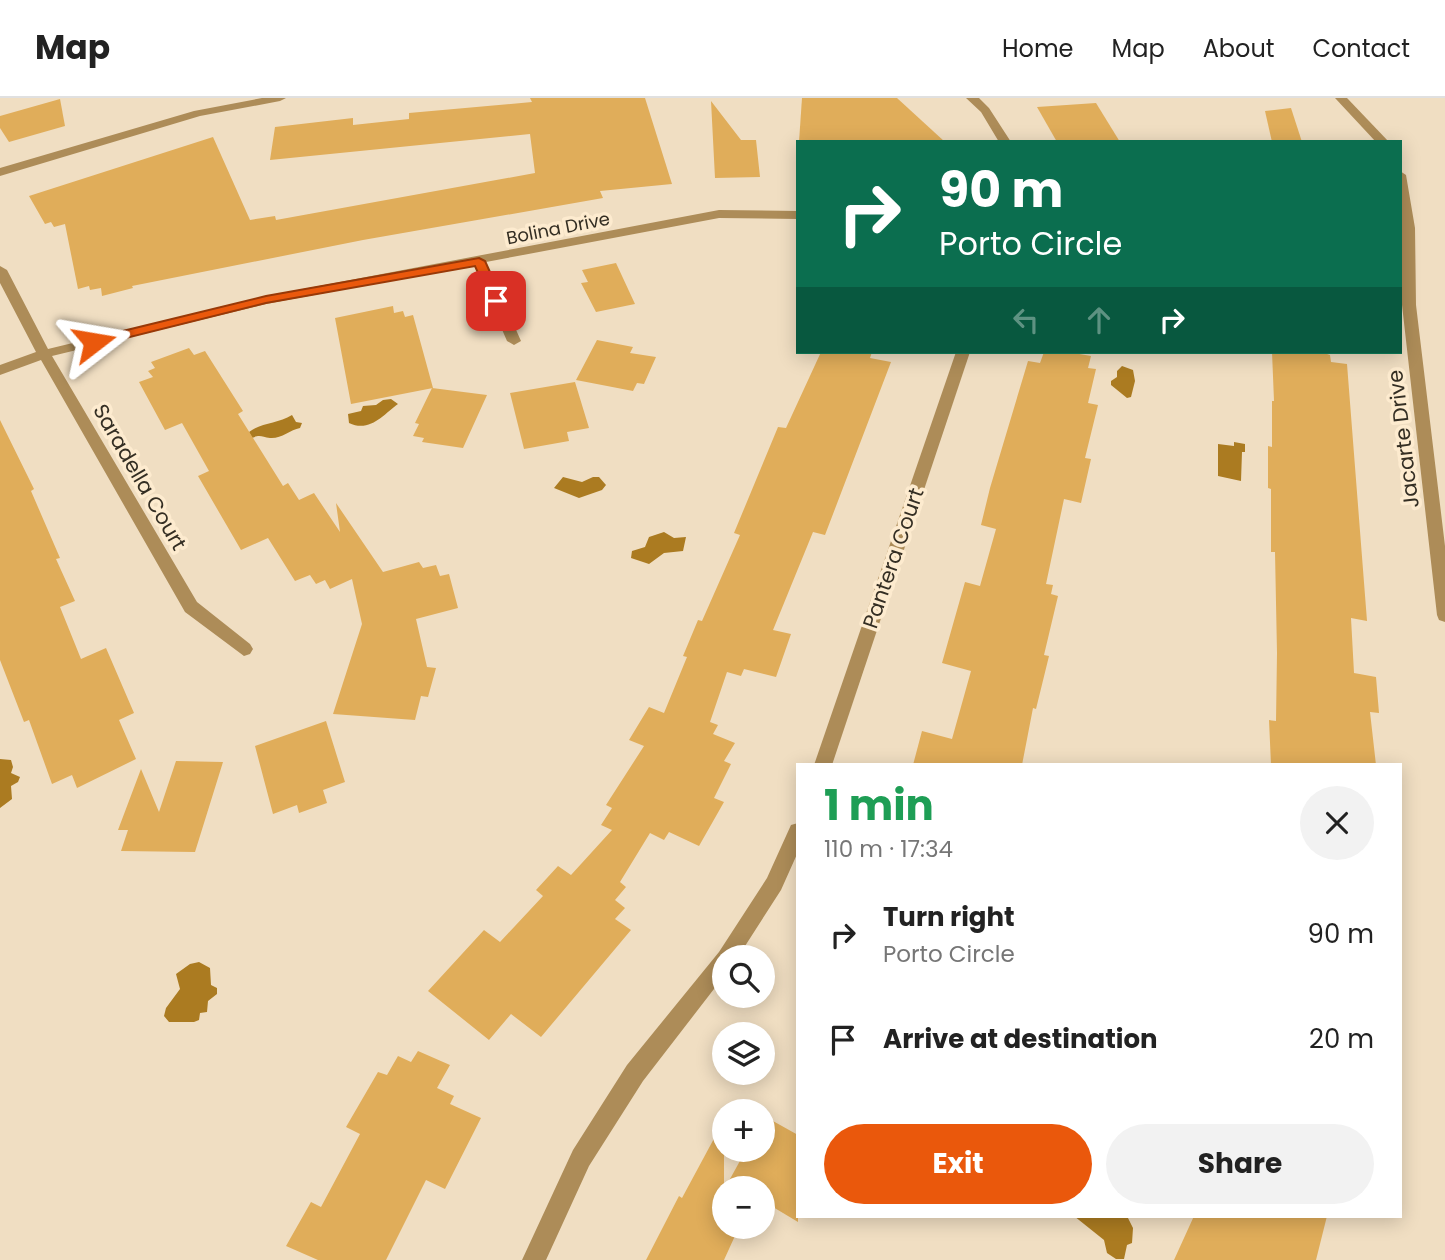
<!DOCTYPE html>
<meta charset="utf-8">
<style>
:root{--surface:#fff;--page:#f2f2f2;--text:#222;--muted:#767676;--line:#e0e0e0;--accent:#ea580c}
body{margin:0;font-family:Poppins,sans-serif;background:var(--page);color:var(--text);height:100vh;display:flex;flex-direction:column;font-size:26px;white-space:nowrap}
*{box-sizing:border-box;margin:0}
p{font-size:23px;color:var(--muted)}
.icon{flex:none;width:38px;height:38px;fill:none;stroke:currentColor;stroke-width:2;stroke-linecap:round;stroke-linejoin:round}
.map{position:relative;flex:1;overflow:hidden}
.side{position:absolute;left:796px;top:665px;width:606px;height:455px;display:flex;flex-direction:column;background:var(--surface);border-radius:0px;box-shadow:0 4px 18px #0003}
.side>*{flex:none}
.top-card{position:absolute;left:796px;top:42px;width:606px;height:214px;border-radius:0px;box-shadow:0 4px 18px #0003;background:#0b6e4f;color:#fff;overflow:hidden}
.tools{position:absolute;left:712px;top:847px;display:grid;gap:14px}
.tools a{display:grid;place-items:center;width:63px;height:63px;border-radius:50%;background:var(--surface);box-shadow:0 4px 18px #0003;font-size:35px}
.pin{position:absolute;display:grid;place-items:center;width:60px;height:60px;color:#fff;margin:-30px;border-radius:14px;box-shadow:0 4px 10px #0006}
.me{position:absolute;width:77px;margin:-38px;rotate:76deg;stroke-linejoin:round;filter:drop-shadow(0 0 5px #0008)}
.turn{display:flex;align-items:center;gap:24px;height:147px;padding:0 28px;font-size:32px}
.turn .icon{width:91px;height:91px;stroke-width:2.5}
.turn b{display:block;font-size:49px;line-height:60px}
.lanes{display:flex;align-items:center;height:66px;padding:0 28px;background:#0003;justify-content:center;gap:35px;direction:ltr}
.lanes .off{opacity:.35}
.round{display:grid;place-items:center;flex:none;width:74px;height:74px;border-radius:37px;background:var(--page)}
.overview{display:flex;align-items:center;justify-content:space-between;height:119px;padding:0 28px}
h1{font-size:42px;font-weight:700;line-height:52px;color:#1e9e55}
.primary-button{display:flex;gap:14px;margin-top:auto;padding:14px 28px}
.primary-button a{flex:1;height:80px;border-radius:42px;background:var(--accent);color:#fff;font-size:28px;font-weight:700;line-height:80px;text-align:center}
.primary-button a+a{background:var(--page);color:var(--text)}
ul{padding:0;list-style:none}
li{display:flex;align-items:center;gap:21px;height:105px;padding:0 28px}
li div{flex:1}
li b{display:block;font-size:26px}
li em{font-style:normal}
header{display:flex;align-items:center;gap:42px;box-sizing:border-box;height:98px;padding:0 35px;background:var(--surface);border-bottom:2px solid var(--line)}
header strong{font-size:33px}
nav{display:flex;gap:38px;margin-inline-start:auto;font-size:24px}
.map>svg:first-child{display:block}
.water{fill:#ab7b21}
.building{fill:#e0ad5a}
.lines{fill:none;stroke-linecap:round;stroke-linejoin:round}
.minor{fill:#ad8c58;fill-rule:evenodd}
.route{fill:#ea580c;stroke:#983908;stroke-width:2}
.labels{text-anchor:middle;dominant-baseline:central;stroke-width:7;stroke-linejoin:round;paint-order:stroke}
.far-street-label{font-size:18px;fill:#342e23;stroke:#fdebcf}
.street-label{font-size:21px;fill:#342e23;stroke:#fdebcf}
</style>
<header>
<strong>Map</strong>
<nav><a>Home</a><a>Map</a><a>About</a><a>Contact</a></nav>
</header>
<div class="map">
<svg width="1445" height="1162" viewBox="0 0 1445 1162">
<rect width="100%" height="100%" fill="#f0dec2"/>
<!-- water -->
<g class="water">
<path d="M1122 268 1133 272 1135 283 1131 299 1127 300 1111 287V283L1117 279V273Z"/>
<path d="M391 301 398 306C384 316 370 335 349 325L348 316 361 313 363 308 376 307 383 302Z"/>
<path d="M292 317 296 324 302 325 300 330C290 332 281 341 270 340 262 339 260 336 252 340L249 334C262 324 278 326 292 317Z"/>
<path d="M1234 344 1245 346V354H1242L1241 383 1218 378V346L1234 348Z"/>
<path d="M563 379 582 384 593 379H599L606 387 602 392 579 400 554 390Z"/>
<path d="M664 434 674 440 686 439 683 453 664 455 649 466 631 460 632 453 645 449 649 439Z"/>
<path d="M0 661 11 662 13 669 11 675 20 679 18 684 11 688 12 701 0 710Z"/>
<path d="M199 864 210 870 211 887 217 890V896L208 903 207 914 200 915 199 922 194 924H169L164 918 166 910 180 891 176 876 190 866Z"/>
<path d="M1074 1118H1127L1133 1130 1132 1145 1127 1147 1124 1161H1116L1107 1155 1104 1142Z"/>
</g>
<!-- building -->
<g class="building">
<path d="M530 0H645L672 86 600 93 603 100 363 142 132 188 133 190 102 198 101 190 90 192 89 188 78 191 65 126 54 129 51 124 45 126 29 98 213 39 250 122 275 118 276 122 535 75 530 36 270 62 275 29 353 20V27L409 21V15L532 4Z"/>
<path d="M802 0H897L945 44H799Z"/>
<path d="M60 1 65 28 9 44 0 30V18Z"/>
<path d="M711 3 741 42H756L760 79 715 80Z"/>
<path d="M1096 5 1120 44H1057L1037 9Z"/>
<path d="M1291 10 1302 44H1272L1265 13Z"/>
<path d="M616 165 635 206 596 214 581 185 588 184 582 172Z"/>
<path d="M393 208 394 215 403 213 405 219 413 217 433 290 351 306 335 220Z"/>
<path d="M597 242 633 249 630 255 656 259 644 286 637 285 633 293 576 282Z"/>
<path d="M189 250 194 257 205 253 243 313 238 316 283 388 288 385 299 402 314 395 340 434 336 405 383 474 419 464 423 470 436 467 440 478 449 476 458 510 416 521 427 569 436 570 428 599 421 598 415 622 333 616 362 526 352 481 330 491 325 482 316 486 310 477 295 483 268 440 241 452 198 378 209 373 182 325 165 332 139 284 153 279 148 273 155 270 151 264Z"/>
<path d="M821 254H872L870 260 891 264 825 437 813 434 773 532 791 536 776 579 744 571 741 578 727 574 710 624 718 627 713 636 735 645 724 663 731 666 714 700 724 704 699 748 669 734 664 742 650 735 620 784 626 789 615 802 625 810 615 821 631 832 541 939 511 916 489 942 428 893 484 832 500 844 543 798 536 792 558 768 571 777 612 732 601 727 612 710 606 707 644 648 629 642 649 609 664 615 687 559 683 558 698 522 702 523 740 437 734 435 778 329 786 330Z"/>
<path d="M1044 254H1068L1091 258 1088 270 1096 271 1088 305 1098 307 1085 360 1091 361 1081 405 1064 401 1046 486 1053 487 1051 496 1058 498 1044 557 1049 558 1036 611 1033 610 1022 667H913L922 633 952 641 971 573 942 565 965 484 980 488 996 431 981 427 990 390 1028 263 1040 265Z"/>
<path d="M1272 254H1321L1330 257 1331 264 1347 266 1367 523 1351 520 1354 575 1376 579 1379 615 1370 614 1376 667H1271L1269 622 1276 623 1277 555 1275 454H1271V391L1268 390V348L1272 349V303H1274Z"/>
<path d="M575 284 589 330 567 334 569 343 524 351 510 295Z"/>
<path d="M432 290 487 297 463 350 422 344 424 340 413 338 419 326 415 325Z"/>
<path d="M0 322 34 391 31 393 60 460 56 461 75 503 60 509 81 561 106 550 134 615 119 622 136 661 77 690 72 677 52 686 29 622 24 624 0 562Z"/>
<path d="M326 623 345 684 323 692 327 705 299 715 297 707 273 716 255 648Z"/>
<path d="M176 663 223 664 195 754 121 753 128 732H118L141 671 159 714Z"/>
<path d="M418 953 450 967 437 990 454 998 450 1006 481 1020 445 1091 426 1082 386 1162H318L286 1148 311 1104 321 1109 360 1036 346 1029 378 974 387 977 398 958 411 964Z"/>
<path d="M764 1018 798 1037V1124L763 1103V1090H725L746 1052H763Z"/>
<path d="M724 1022V1129H739L724 1162H646L679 1098 682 1100Z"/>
<path d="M1194 1118H1327L1316 1162H1174Z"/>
</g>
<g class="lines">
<!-- minor -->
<g class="minor">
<path d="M262 0H286L280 3 200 18 0 78V70L194 13Z"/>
<path d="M966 0H979L989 10 1011 44H999L981 14Z"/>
<path d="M1335 0H1347L1389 44H1376Z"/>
<path d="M1400 73 1406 77 1415 130 1416 207 1445 448V524L1439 522 1437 517 1402 207Z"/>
<path d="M719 112 798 113V121L719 120 486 164 521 243 514 247 507 243 474 167 266 206 52 258 197 504 250 546 253 551 250 556 244 558 185 514 41 262 0 277V267L36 254 0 185V168L7 172 48 251 266 198Z"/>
<path d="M956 254H970L832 667H814Z"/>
<path d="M798 725V754L781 792 738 859H724V878L643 983 589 1068 546 1162H522L573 1052 627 967 719 854 767 780 791 727Z"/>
</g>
</g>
<!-- route -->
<path class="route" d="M479 160 485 163 503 203 501 206H492L475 168 266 205 94 248 87 244 94 240 266 198Z"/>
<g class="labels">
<!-- far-street labels -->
<g class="far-street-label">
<text transform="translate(558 130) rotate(-11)">Bolina Drive</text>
</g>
<!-- street labels -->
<g class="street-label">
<text transform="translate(1403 341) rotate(-97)">Jacarte Drive</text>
<text transform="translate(140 379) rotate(60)">Saradella Court</text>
<text transform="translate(893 460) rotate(-71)">Pantera Court</text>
</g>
</g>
</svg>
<div class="tools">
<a><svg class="icon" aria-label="search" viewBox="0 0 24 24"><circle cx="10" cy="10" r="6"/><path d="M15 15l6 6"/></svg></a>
<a><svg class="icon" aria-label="layers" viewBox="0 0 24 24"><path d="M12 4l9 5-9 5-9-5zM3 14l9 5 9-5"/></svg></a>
<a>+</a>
<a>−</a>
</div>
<div class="pin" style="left:496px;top:203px;background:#d93025"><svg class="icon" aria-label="arrive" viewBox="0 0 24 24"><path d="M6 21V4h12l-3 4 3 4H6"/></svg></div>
<svg class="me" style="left:94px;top:244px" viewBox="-20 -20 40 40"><path d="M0-17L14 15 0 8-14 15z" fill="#ea580c" stroke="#fff" stroke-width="4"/></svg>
<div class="top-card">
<div class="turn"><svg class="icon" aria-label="right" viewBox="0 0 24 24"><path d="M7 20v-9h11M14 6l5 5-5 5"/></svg><div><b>90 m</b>Porto Circle</div></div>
<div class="lanes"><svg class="icon off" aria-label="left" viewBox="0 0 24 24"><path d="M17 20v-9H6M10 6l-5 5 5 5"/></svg><svg class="icon off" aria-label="ahead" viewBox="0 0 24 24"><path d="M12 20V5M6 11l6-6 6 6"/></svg><svg class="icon" aria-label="right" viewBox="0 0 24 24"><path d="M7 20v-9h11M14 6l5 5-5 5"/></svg></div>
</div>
<section class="side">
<div class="overview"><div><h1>1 min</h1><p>110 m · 17:34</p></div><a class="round"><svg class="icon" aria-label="close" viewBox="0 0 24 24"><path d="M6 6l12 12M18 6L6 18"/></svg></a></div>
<ul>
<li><svg class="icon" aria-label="right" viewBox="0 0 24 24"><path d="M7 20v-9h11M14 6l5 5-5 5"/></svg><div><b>Turn right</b><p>Porto Circle</p></div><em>90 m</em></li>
<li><svg class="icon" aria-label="arrive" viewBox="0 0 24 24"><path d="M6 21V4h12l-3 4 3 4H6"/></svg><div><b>Arrive at destination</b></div><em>20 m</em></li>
</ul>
<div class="primary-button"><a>Exit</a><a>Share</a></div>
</section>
</div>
